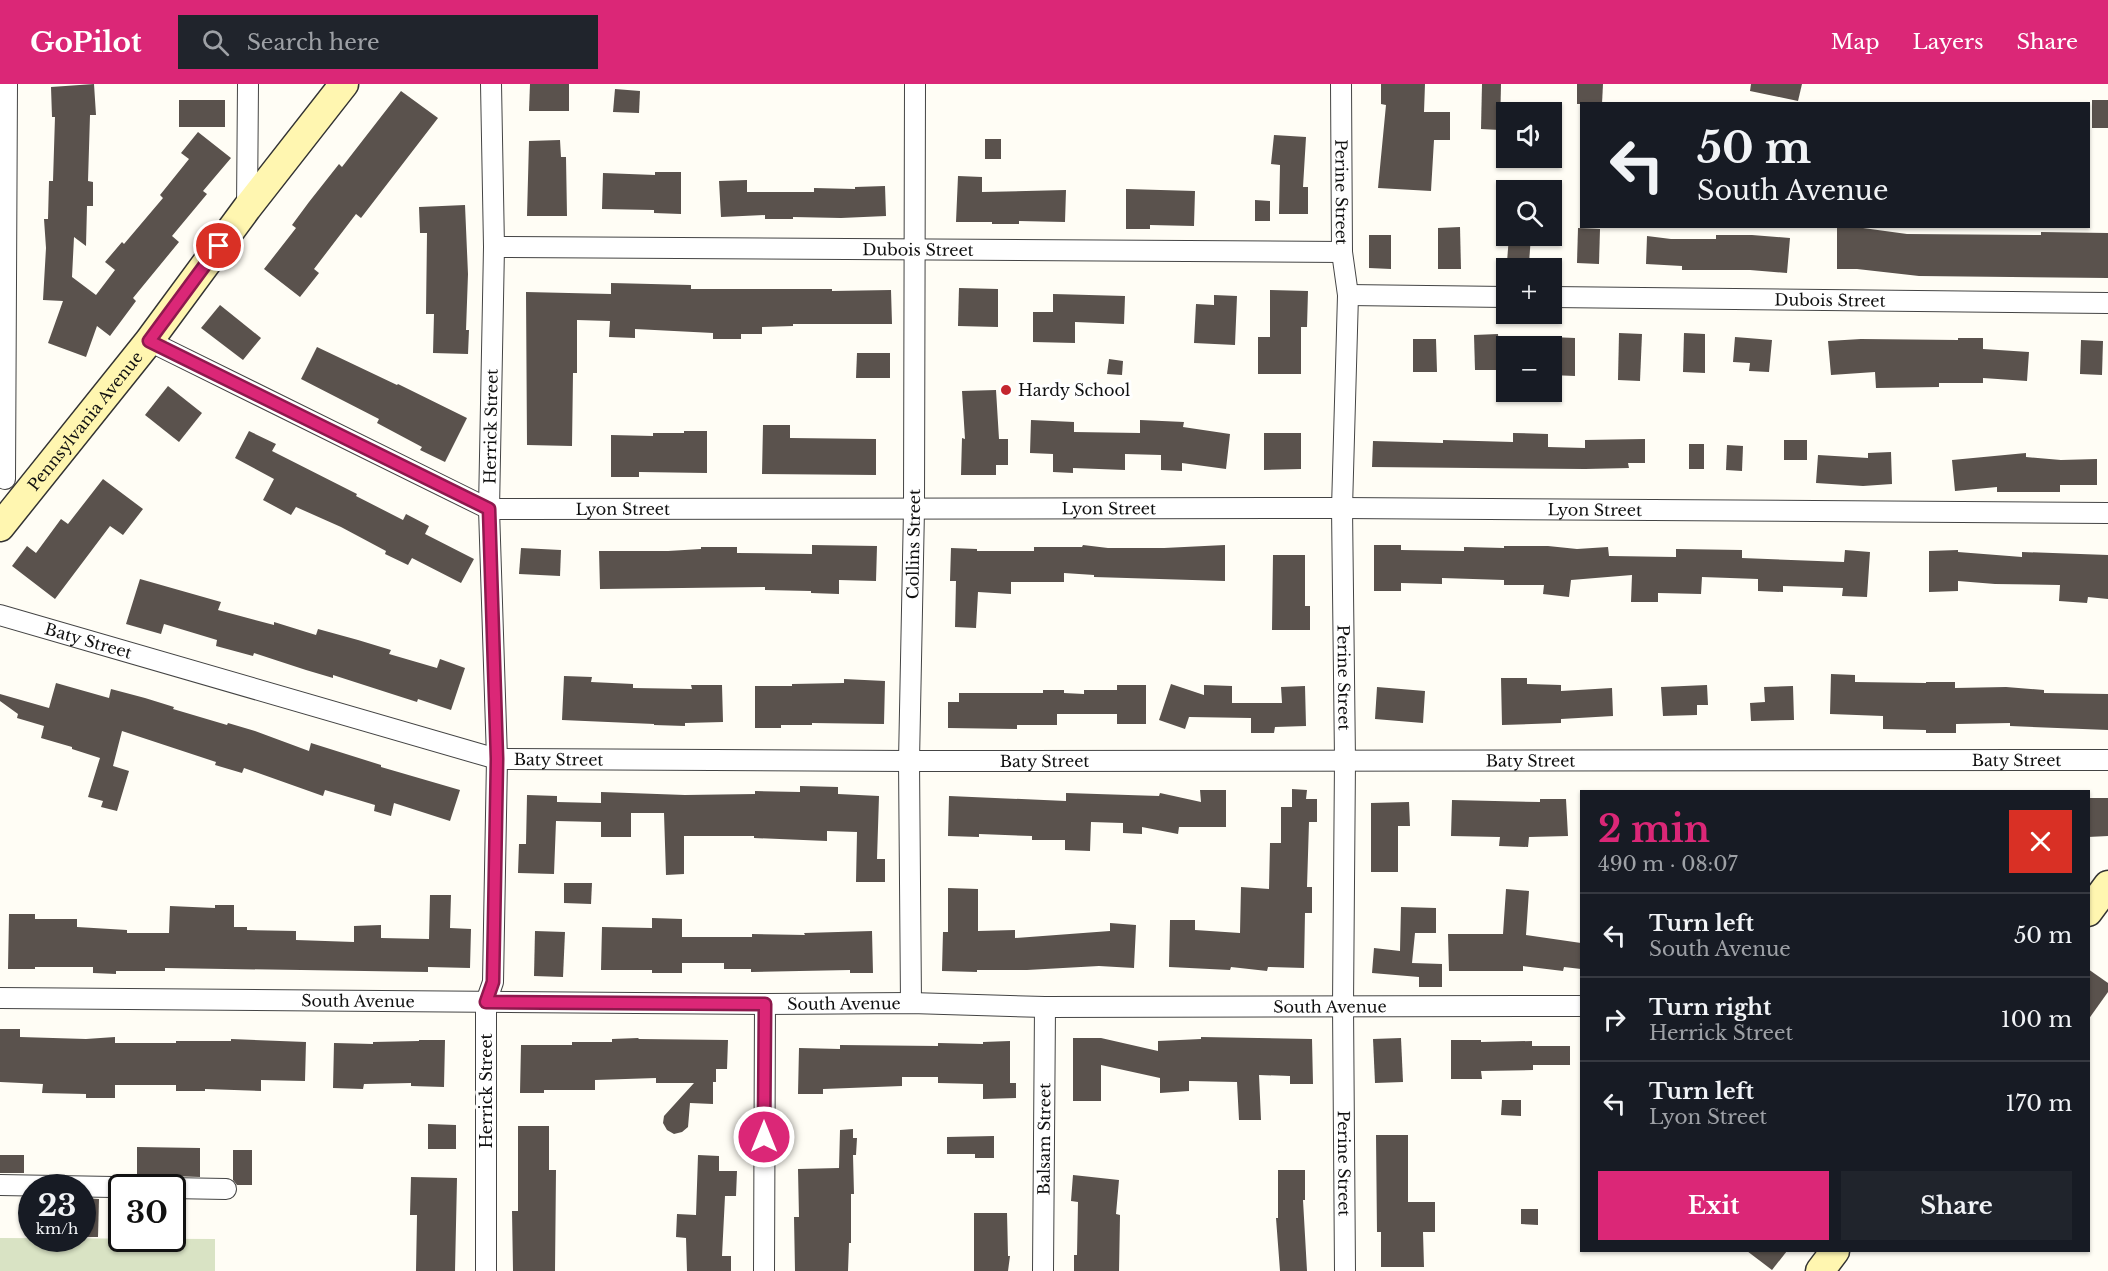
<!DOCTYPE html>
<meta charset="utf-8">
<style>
:root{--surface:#171b24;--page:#20242c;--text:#f1f3f6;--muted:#9ea1a6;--line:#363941;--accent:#db2777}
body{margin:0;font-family:"Libre Baskerville",serif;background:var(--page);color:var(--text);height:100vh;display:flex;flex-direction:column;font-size:22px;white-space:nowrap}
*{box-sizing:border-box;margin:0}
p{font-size:20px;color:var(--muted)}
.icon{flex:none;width:33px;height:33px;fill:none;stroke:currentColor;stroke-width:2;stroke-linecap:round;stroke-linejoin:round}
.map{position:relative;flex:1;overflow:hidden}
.side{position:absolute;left:1580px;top:706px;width:510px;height:462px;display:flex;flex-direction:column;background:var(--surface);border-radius:0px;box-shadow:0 2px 4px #0004}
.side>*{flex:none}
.hud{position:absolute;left:1580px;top:18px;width:510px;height:126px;border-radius:0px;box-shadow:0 2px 4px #0004;background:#171b24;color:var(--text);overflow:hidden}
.controls{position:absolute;left:1496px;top:18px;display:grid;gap:12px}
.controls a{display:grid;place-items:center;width:66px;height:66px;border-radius:0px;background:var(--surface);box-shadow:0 2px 4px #0004;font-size:30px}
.speed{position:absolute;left:18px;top:1090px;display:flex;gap:12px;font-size:30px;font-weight:700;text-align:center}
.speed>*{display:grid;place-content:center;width:78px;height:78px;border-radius:50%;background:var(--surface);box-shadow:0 2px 4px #0004;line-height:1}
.speed small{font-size:15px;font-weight:400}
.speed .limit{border:3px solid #111;border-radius:9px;background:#fff;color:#111}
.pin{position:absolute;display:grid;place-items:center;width:51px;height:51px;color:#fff;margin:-26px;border:3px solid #fff;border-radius:50%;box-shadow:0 2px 6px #0007}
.me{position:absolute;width:66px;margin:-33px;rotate:0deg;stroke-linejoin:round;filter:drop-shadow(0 0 4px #0008)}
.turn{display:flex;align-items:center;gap:21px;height:126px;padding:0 18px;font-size:27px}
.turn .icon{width:78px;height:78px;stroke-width:2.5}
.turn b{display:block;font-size:42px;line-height:51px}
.round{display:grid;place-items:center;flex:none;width:63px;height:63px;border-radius:0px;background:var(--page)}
.summary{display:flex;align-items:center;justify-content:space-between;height:102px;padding:0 18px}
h1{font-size:36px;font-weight:700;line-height:45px;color:var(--accent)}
.button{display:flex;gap:12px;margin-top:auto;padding:12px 18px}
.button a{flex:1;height:69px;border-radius:0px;background:var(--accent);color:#fff;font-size:24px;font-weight:700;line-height:69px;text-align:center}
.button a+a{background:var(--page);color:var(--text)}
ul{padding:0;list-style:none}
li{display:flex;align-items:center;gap:18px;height:84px;padding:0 18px;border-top:2px solid var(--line)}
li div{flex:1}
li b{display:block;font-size:22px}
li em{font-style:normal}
header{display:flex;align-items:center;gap:36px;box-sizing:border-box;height:84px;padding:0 30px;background:var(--accent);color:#fff}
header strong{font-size:28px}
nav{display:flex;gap:33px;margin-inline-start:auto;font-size:21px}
.search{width:420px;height:54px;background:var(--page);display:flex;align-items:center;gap:15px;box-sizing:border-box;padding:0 21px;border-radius:0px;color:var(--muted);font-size:22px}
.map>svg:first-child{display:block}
.cemetery{fill:#d9e3c4}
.building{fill:#5a524d}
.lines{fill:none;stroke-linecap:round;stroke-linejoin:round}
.street-casing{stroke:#444;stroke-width:22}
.secondary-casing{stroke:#333;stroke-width:31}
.street{stroke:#fff;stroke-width:20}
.secondary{stroke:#fff6b0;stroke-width:28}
.route-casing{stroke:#8e194d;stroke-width:15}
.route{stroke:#db2777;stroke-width:10}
.poi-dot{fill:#c4262e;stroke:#fff;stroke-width:2}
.labels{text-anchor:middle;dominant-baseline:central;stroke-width:6;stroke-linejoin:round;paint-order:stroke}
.street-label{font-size:16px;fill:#111;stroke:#fff}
.poi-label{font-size:16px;fill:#111;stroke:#fff;text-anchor:start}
</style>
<header>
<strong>GoPilot</strong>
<div class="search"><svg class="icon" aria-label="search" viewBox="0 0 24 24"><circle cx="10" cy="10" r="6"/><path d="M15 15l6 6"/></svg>Search here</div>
<nav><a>Map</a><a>Layers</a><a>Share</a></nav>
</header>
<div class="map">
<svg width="2108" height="1187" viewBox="0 0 2108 1187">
<rect width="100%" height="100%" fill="#fffdf5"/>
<!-- cemetery -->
<path class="cemetery" d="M0 1154 215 1155V1187H0Z"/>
<!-- building -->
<g class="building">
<path d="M94 0 96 31H90L88 97 93 98V122H87L86 162 74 153 72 193 96 211 115 186 105 178 122 158 124 160 163 114 160 111 189 75 181 69 198 48 231 74 203 107 207 110 172 152 179 158 133 214 136 217 110 252 97 242 86 273 48 259 63 217 43 216 46 164 44 135H48L49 97H53L55 33H52L51 3Z"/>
<path d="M530 0H569V27H529Z"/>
<path d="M1381 0H1425L1424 28H1450V56H1434L1431 107 1378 104 1386 21 1381 20Z"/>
<path d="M1482 0H1501L1500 46 1481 45Z"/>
<path d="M1577 0H1603L1602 20H1577Z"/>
<path d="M1751 0H1802L1798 17 1750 7Z"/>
<path d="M615 5 640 7 639 29 613 28Z"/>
<path d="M401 7 438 34 361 134 356 130 314 185 319 189 300 213 264 185 296 144 292 141 309 118 339 80 342 83Z"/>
<rect x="179" y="16" width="46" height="27"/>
<rect x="2092" y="16" width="16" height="28"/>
<path d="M1274 51 1306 53 1303 103H1308V130H1279L1280 81 1271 80Z"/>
<rect x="985" y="55" width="16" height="20"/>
<path d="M560 56 561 73H566L567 132H527L529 57Z"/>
<path d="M655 88H681V130L654 129V126L602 125 603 89 655 91Z"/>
<path d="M958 92 982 93V108L1066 106 1065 138 1019 137V140H992V138H956Z"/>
<path d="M747 96V108H814V104L855 105V103L885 102 886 132 841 134 793 133V135H765V131L721 133 719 97Z"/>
<path d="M1126 105 1195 107 1194 142 1150 141V145H1126Z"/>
<path d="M1255 116 1270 117V137H1255Z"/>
<path d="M465 121 468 190 466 246H469L468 270 433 269 434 230H426L427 149H420L419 123Z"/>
<path d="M1837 142H1863V144L1907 150 2041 151V148L2108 149V194L1919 192 1857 185H1837Z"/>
<path d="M1460 143 1461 185H1438V144Z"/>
<path d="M1578 144 1600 145 1599 180 1577 179Z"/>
<path d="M1369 151H1391V185L1369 184Z"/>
<path d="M1716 151H1752L1790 154 1787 189 1750 186H1682V182L1646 180 1647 152 1671 155H1716Z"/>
<path d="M1509 152H1531L1529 179 1507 178Z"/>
<path d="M611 199 691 201V205H832V207L891 206 892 240H793V242L762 243V250H741V255H713V249L635 245V254L609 253 610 237 577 236V289H573L572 362 527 361 526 208 611 210Z"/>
<path d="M959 204 998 205V243L958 242Z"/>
<path d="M1270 206 1308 207 1307 243H1301V290H1258V253H1270Z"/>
<path d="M1053 210 1125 212 1124 240 1075 238V259L1033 258V228H1053Z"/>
<path d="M1214 211 1237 212 1235 261 1194 259 1196 220 1214 221Z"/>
<path d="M220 221 261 254 243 276 201 244Z"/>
<path d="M1619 249 1642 250 1640 297 1618 296Z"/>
<path d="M1684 249 1705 250V289L1683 288Z"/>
<path d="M1498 250 1500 286H1475L1474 251Z"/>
<path d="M1552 253 1575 254V292L1551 291Z"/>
<path d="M1735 253 1772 256 1769 288 1749 287 1750 279 1733 278Z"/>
<path d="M1958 254H1983V265L2029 268 2027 297 1983 294V299H1939V303L1876 304 1875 288 1831 291 1828 257 1861 255 1958 256Z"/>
<path d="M1413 255H1436L1437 288H1413Z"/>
<path d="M2081 256 2103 257 2102 291 2080 290Z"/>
<path d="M317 263 397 301 398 300 467 334 445 378 420 366 422 363 377 339 379 335 301 295Z"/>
<path d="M857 269H890V294H856Z"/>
<path d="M1109 275 1123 277 1122 291 1107 290Z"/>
<path d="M168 302 202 329 179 358 145 331Z"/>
<path d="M996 306 999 355H1008V381H996V391H961L962 354 965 355 962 307Z"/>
<path d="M1031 336 1074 338V348L1140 349V336L1184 338 1183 343 1230 350 1226 385 1182 379V387L1161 386V371L1125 370V386L1073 384V389L1053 388V370L1030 369Z"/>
<path d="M763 341H790V354L876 355V391L762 390Z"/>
<path d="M249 347 276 360 272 367 357 410 356 412 403 436 406 430 429 442 425 450 474 475 461 499 412 474 408 481 385 470 386 467 341 443 296 423 291 431 263 416 274 395 235 374Z"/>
<path d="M684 347H707V389L639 388V393H611V351L653 352V349H684Z"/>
<path d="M1264 349H1301V385L1264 386Z"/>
<path d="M1513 349 1548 350V363L1585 364V356L1645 355V379H1628L1629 384 1585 385 1372 383 1373 357 1443 359V356L1513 358Z"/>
<rect x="1784" y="356" width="23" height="20"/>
<rect x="1689" y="360" width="15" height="25"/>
<path d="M1727 361 1743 362 1742 387 1726 386Z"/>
<path d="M1891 368 1892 400 1863 402 1816 399 1818 371 1868 374V369Z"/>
<path d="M2026 369V373L2061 376 2097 375V401H2060V408H1997V403L1955 407 1952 376Z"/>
<path d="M103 395 143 425 123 451 110 442 55 515 12 482 27 462 36 469 61 435 68 440Z"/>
<path d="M812 461 877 462 876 497 839 496V510L811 509V507L765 506V503L600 505 599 467H668L701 465V463H737V469L812 470Z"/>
<path d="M1083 461 1108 464H1164L1225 461V497L1094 493V491L1064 489V498H1011V510L978 508 976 544 955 543 956 497H950L951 464 977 465V467H1034V463H1082Z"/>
<path d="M1374 461H1401V466L1464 467V463L1504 464V462H1548L1577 465 1608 463 1609 472 1676 473V465L1742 466V474L1844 478 1845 466 1870 468 1867 513 1842 512 1843 504 1783 502V508L1758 507V495L1702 493 1701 510 1658 509V518H1631L1632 491 1571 496 1569 513 1543 510 1544 501H1504V496L1442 494V500L1401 499V507H1374Z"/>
<path d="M521 464 561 466 560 492 519 490Z"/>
<path d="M1958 466V468L2022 473V468L2108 471V515L2088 513 2087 519 2059 517 2060 501 1995 500 1958 497V507L1929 508V467Z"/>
<path d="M1273 471H1305V522H1310V546H1272Z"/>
<path d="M140 495 221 518 218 526 274 541V538L316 551 318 545 358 556 391 566 389 570 437 584 440 575 465 584 451 626 418 615 417 618 392 610 333 591V594L306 586 254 569 253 572 216 562 217 556 164 540 161 550 126 540Z"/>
<path d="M1831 590 1855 591V598L1926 599V598H1955V604L2006 603 2044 606V609L2108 610V646L2010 642V639L1956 640V649H1926V646L1883 645V632L1830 630Z"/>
<path d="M564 592 592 593 591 598 633 600V604L692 605 691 601H722L723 638 685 639V642L654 641V640L562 636Z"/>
<path d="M1501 594H1527V600L1561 601V607L1612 604 1613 632 1561 635V639L1502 641Z"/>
<path d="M844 595 885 597 884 640 812 639V641H781V644H755V602H792V600L844 599Z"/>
<path d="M56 599 109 614 111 605 145 614 174 623 173 625 227 641 228 639 255 647 309 667 311 659 381 681V683L460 706 450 737 394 719 391 732 374 727 375 721 325 706 323 712 244 684 242 689 215 681 216 678 122 647 113 682 129 687 117 727 101 723 103 717 88 713 100 674 72 665V663L41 654 44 642 17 634 18 630 0 617V610L49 624Z"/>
<path d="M1171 600 1204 611V601L1232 602V619H1282L1281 603 1305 602 1306 642 1275 643 1274 649H1251V634L1189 633 1185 645 1159 636Z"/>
<path d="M1117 601H1146V640H1117V630H1057V641H1017V645L948 644V618H959V609H1043V606H1064V609L1084 610V606H1117Z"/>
<path d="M1707 601 1708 621H1697V631L1663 632 1661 603Z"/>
<path d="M1793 602 1794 636 1751 637 1750 619 1765 618 1764 603Z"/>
<path d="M1377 603 1425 607 1423 639 1375 635Z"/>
<path d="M800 702 838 703V710L879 712 877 775H885V798H856L857 748 827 747V757L754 754V752H684V790L666 791 664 729H631V753H601V738L556 737 554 790 518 789 519 760H526L527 711 557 712V718L601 719V708L685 711 755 710V707L800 708Z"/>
<path d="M1292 705 1307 706 1306 715H1317V738H1309L1307 803H1312V829H1305L1304 884 1268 883 1267 887 1231 883 1230 886 1169 883 1170 836H1195V846L1240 849 1241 803 1269 805 1270 759H1281V723H1292Z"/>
<path d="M1200 706H1226V743H1179L1178 750 1142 743V750L1123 749V739L1091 738 1090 767 1065 766V756H1032V752L979 750V753L948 752 949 712 1066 717V709L1159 712 1160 709 1201 718Z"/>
<path d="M2088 714H2108V752L2088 753Z"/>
<path d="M1540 715H1566L1568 752 1529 753 1528 763 1499 762 1500 753 1451 752 1452 716 1540 718Z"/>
<path d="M1409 718 1410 742H1398V788H1371V719Z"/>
<path d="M564 799H592L591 820 564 819Z"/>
<path d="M948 804 978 805V847L1015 846V854L1110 847V839L1136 841 1134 884 1099 882 1027 886H977V888L942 887 943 848H948Z"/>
<path d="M1506 805 1529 807 1526 851 1581 859V885L1564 883 1563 887 1523 882V887H1449L1448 850H1503Z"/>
<path d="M430 811H451L450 844 471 845 470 884 428 883V888L165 884V887H116V890L93 889V883H35V885H8L9 830H35V835H77V843L127 846V849H169L170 822 215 824V821H234V843H247V846L296 847V856L354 858V842L381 841V854L429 855Z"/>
<path d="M1401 823 1436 824V849H1415L1412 879 1442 880V903H1419V893L1372 889 1374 864 1400 867Z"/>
<path d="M652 834 682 835V853H752V850L805 851 804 849 872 847 873 889H850V886L751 888V885H724V879H682V889H652V886H601L602 843 652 844Z"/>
<path d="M535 847 565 848 563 893 534 892Z"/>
<path d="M2088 885 2108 899V908L2088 936Z"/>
<path d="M0 945H20V953L86 955 115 953V959H176V957H231V955L306 958 305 997 261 996V1007L205 1005V1007H176V1001H115V1014H86V1010L42 1009 43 1000 0 998Z"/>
<path d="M1201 953 1312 955 1313 1000H1290V992L1259 991 1261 1036H1239L1237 998 1189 997V1007L1160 1009V994L1101 981V1017H1073V954H1101L1158 967V957L1201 955Z"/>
<path d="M638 954 639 955 728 956 727 985H716V998H713V1020L690 1019 688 1043 682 1048 674 1050 667 1046 663 1039 664 1032 694 999H656V994L595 996V1006H544V1009H520L521 961H572V958H612V955Z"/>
<path d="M1401 954 1403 998 1375 999 1373 955Z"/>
<path d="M419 956H445L444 1003 411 1002V999L364 1000 363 1005 333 1004 334 959 373 960V958L419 957Z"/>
<path d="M1451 956H1481V958L1532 957V962H1570V981H1533V986L1481 987 1482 995H1451Z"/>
<path d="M1010 957V999H1016V1014L983 1015V1000L938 999V993H902V1002L823 1005V1010H798L799 964 840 965V961L938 962V959L983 960V958Z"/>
<path d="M1502 1016H1521V1032L1501 1031Z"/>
<path d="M428 1040 456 1041V1065H428Z"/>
<path d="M518 1042H549V1086H556L555 1187H513L512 1127H518Z"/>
<path d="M853 1045V1054H857L856 1071H853L854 1110H851V1159H849L848 1187H795L794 1133H799L798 1085 839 1084 840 1046Z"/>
<path d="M1376 1051H1408V1118H1435V1148H1423L1424 1183H1381V1148H1377Z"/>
<path d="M994 1052V1074H975V1070H947V1053Z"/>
<path d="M137 1063 200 1064V1093L137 1091Z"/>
<path d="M233 1066H252V1101H237L233 1096Z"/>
<rect x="0" y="1071" width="24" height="18"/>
<path d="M698 1071 719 1072V1087H737L736 1112H725L722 1172H731V1187H687L686 1154 676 1153 677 1130 696 1131Z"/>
<path d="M1278 1086H1305V1116H1303L1307 1187H1280L1276 1134H1278Z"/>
<path d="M1073 1091 1119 1096 1116 1130 1120 1131 1119 1187H1074V1171H1077L1078 1118 1071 1117Z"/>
<path d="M411 1093 457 1094 455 1187H416L417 1131H410Z"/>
<path d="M82 1114 99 1115 98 1153H82Z"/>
<path d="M1521 1125H1538V1141L1521 1140Z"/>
<path d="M974 1129H1007L1008 1172H1010L1008 1187H974Z"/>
<path d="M1747 1167H1787L1772 1186Z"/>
</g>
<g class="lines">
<defs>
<g id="street">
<path id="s1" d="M1341 0 1342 168 1348 211 1342 424 1345 676 1343 921 1345 1187"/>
<path d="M247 124 248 0"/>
<path id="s2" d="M494 163 1342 168"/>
<path d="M1348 211 1506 213"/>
<path id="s3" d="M1551 213 2108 219"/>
<path id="s4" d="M149 257 489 425 1342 424 2108 429"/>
<path d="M5 395 7 0"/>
<path id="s5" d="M0 531 497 675 909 677 2108 676"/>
<path id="s6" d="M0 914 765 920 911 919 1045 923 1581 922"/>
<path id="s7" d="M911 919 909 677 914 425 915 0"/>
<path d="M0 1101 226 1105"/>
<path id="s8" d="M486 1187V918L493 898 497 675 489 425 494 163 491 0"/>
<path d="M764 1187 765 920"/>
<path id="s9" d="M1043 1187 1045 923"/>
</g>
<g id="secondary">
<path id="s10" d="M0 443 149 257 247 124 344 0"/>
<path d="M2088 828 2108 801"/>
<path d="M1820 1187 1835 1167"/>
</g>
</defs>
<!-- street casing -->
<use href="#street" class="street-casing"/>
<!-- secondary casing -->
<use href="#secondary" class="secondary-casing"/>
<!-- street -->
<use href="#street" class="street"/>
<!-- secondary -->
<use href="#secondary" class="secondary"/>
</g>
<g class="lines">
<defs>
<path id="route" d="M219 162 149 257 489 425 497 675 493 898 486 918 765 920 764 1053"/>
</defs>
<!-- route casing -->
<use href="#route" class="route-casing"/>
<!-- route -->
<use href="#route" class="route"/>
</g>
<!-- markers -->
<circle class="poi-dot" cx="1006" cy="306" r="6"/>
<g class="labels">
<!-- street labels -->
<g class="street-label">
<text stroke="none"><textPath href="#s1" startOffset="108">Perine Street</textPath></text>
<text stroke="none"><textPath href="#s2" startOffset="424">Dubois Street</textPath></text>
<text stroke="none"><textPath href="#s3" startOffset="279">Dubois Street</textPath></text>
<text stroke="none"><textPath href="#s10" startOffset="136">Pennsylvania Avenue</textPath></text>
<text stroke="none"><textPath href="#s8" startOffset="846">Herrick Street</textPath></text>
<text stroke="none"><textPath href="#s4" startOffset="513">Lyon Street</textPath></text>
<text stroke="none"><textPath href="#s4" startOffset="999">Lyon Street</textPath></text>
<text stroke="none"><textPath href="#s4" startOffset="1485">Lyon Street</textPath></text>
<text stroke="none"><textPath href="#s7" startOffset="459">Collins Street</textPath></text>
<text stroke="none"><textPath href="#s5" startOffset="92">Baty Street</textPath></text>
<text stroke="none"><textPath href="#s1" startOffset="594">Perine Street</textPath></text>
<text stroke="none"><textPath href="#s5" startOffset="579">Baty Street</textPath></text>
<text stroke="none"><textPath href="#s5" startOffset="1551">Baty Street</textPath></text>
<text stroke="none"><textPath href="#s5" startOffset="2037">Baty Street</textPath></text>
<text stroke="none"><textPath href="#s5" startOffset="1065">Baty Street</textPath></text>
<text stroke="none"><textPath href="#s6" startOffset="358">South Avenue</textPath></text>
<text stroke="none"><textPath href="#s6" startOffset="844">South Avenue</textPath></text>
<text stroke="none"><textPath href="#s6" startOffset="1330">South Avenue</textPath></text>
<text transform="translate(486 1007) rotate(-90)">Herrick Street</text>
<text stroke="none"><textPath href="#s9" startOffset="132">Balsam Street</textPath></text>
<text stroke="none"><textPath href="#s1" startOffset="1080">Perine Street</textPath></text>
</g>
<!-- poi labels -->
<g class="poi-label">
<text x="1018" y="306">Hardy School</text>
</g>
</g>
</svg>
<div class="controls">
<a><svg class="icon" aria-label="sound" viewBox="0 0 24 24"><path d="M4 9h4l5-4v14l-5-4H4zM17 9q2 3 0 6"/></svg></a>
<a><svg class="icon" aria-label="search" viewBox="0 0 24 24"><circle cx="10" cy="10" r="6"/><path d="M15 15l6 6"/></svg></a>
<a>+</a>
<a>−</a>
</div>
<div class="speed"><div>23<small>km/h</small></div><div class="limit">30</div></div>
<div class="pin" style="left:219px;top:162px;background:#d93025"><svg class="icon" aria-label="arrive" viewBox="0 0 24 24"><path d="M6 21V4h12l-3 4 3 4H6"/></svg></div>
<svg class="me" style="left:764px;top:1053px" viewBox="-20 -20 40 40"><circle r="17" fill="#db2777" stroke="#fff" stroke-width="3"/><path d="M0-11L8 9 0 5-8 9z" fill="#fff"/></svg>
<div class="hud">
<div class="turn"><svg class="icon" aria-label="left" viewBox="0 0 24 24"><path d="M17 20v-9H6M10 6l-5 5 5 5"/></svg><div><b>50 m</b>South Avenue</div></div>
</div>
<section class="side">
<div class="summary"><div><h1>2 min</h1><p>490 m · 08:07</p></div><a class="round" style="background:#d93025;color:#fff"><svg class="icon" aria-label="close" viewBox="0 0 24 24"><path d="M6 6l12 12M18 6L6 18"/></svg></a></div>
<ul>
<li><svg class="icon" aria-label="left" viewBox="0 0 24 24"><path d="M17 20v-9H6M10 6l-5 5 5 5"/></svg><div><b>Turn left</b><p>South Avenue</p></div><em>50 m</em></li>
<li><svg class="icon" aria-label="right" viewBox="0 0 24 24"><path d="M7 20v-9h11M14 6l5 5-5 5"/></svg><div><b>Turn right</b><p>Herrick Street</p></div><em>100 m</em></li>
<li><svg class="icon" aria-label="left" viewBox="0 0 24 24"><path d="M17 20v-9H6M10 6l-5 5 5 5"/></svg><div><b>Turn left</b><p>Lyon Street</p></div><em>170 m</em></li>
</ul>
<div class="button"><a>Exit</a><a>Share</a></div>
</section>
</div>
